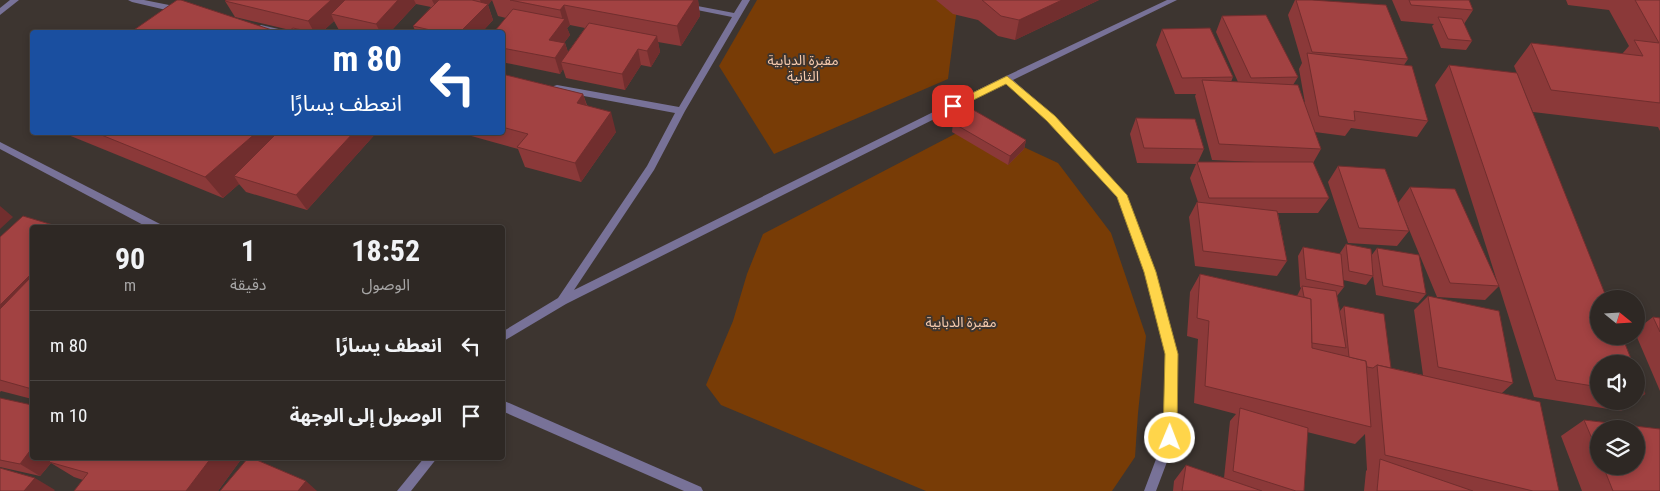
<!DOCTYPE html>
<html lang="ar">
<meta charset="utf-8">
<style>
:root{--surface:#2e2824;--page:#3a3431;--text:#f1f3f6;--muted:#a7a6a6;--line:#494441}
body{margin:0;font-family:"Roboto Condensed","Noto Sans Arabic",sans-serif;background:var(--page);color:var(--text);direction:rtl;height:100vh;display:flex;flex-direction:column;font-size:19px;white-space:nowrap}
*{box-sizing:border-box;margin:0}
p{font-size:16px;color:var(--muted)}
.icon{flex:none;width:28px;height:28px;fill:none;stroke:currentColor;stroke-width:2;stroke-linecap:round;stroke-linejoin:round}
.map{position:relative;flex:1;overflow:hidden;direction:ltr}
.panel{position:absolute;left:30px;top:225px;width:475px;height:235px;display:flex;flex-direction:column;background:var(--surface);border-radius:5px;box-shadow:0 2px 8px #0003,0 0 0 1px var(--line);direction:rtl}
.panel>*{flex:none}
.hud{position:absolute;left:30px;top:30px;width:475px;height:105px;border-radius:5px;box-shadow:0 2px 8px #0003,0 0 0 1px var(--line);direction:rtl;background:#1a4fa0;color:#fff;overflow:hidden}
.needle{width:32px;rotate:108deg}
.fabs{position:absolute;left:1590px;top:290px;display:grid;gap:10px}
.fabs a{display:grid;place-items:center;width:55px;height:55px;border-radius:50%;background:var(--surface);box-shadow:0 2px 8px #0003,0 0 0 1px var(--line);font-size:25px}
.pin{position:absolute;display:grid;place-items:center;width:42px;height:42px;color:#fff;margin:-21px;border-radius:10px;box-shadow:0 2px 8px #0006}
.me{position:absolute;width:55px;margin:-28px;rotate:1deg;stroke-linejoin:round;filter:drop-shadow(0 0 4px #0008)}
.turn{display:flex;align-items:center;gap:18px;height:105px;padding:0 20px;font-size:22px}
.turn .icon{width:65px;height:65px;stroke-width:2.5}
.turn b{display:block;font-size:35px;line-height:42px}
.eta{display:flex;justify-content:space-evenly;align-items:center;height:85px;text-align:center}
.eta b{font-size:30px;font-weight:700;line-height:35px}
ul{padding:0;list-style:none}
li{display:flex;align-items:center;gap:15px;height:70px;padding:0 20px;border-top:1px solid var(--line)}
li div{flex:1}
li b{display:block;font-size:19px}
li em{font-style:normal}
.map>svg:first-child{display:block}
.green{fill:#783c06}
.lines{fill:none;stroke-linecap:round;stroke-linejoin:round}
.minor{fill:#787298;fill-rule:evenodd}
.tertiary{fill:#787298;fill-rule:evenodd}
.wall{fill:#8b3939;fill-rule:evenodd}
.shaded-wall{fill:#712e2e}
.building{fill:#a24242;stroke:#712e2e}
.route{fill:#ffd54a;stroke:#a68a30}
.labels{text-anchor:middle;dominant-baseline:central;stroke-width:4;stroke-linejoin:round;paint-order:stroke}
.park-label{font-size:14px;fill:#f6caad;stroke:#3d3530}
</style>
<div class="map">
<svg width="1660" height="491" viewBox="0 0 1660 491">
<rect width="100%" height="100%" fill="#3d3530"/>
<!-- green -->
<g class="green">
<path d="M757 0H958L948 79 774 154 719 66Z"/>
<path d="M974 124 1058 163 1111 233 1146 336 1138 413 1135 457 1112 491H926L721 405 706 385 733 321 747 274 763 234Z"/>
</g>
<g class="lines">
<!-- minor -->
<g class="minor">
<path d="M10 0H19L0 15V8Z"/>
<path d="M128 0H144L179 7 183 10 179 13 132 2Z"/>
<path d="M742 0H750L685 111 654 170 574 290 1004 77 1167 0H1177L1013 80 1054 116 1124 192 1155 272 1177 354 1176 438 1156 491H1144L1164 438 1167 354 1145 272 1117 197 1048 120 1006 83 566 304 502 342V332L558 298 647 166 675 113 557 91 554 90 553 88 554 86 557 85 679 107 732 17 687 8 683 6 687 4 734 13Z"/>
<path d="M261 25 283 30 284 32H270L258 30 257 28Z"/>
<path d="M424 458H437L411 491H397Z"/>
</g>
<!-- tertiary -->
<g class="tertiary">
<path d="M0 142 162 225 164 228H149L0 149Z"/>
<path d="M502 400 701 487 703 491H684L502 411Z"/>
</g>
</g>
<!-- wall -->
<g class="wall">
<path d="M226 0H492L488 5 493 20 482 32H416L413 26 431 7 416 4 390 32H350L339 30 334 21 322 32H287L290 30 235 17 225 1Z"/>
<path d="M492 0H698L700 16 681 46 658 42 660 52 651 67 641 65 625 90 566 78 563 69 560 74 502 62V32L506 18 498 16ZM570 25 585 28 568 52 565 43H564L570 35 567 28Z"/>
<path d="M936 0H1099L1015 40 998 36 978 20 953 14Z"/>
<path d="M1295 0H1312L1408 59 1404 65 1428 121 1417 137 1351 128 1345 136 1315 132 1321 149 1313 163 1329 198 1318 213H1278L1287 261 1277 276 1195 266 1189 217 1197 202H1198L1190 178 1196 164 1137 163 1130 134 1136 118 1204 149 1198 162H1256L1212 160 1195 96 1196 94H1175L1156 45 1162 29 1233 77 1231 82H1238L1216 32 1222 16 1298 77 1293 85 1305 103 1299 69 1302 63 1288 15Z"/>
<path d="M1392 0H1469L1473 10 1464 24 1472 41 1466 50 1441 48 1432 26 1434 24 1401 21Z"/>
<path d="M1566 0H1660V131L1658 127 1533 112 1514 66 1531 43 1622 54 1629 46 1609 10 1568 5Z"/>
<path d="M1449 65 1599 364V401H1635L1621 411 1534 397 1499 286 1485 300 1437 297 1403 215 1409 231 1397 246 1348 243 1328 182 1338 166 1398 203 1410 187 1497 281 1435 85Z"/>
<path d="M502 74 583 94 587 105 616 132 581 182 525 167 518 149 457 132H502Z"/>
<path d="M953 123 1026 140 1024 149 1008 165 952 132Z"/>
<path d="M61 132H377L307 210 246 192 239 184 223 198Z"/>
<path d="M32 228V399L1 391 0 392V237Z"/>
<path d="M1346 244 1371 256 1377 248 1426 294 1418 303 1376 295 1372 269 1373 276 1366 285 1343 280 1344 287 1337 296 1340 311 1344 306 1391 368 1423 375 1414 310 1428 296 1513 383 1502 393 1559 491H1364L1366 471 1367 470 1365 434 1355 444 1307 432 1296 491H1173L1174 481 1186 465 1224 478 1230 421 1236 414 1194 403 1198 339 1187 336 1190 292 1200 274 1297 296 1301 288 1300 287 1298 256 1303 247 1340 254V253Z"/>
<path d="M1653 317 1660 318V391L1636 335V330Z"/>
<path d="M1636 371 1645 394 1636 401Z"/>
<path d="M0 398 32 458H242L218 491 83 480 74 477 51 463 40 476 0 467Z"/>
<path d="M1584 420 1660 429V491H1582L1561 436ZM1599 429H1636V466H1599Z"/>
</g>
<!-- shaded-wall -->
<g class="shaded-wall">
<path d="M331 0H356L331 14 334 21 322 32H314L308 21Z"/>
<path d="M398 0H414L416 4 390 32H380L376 24Z"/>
<path d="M432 0H443L436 8Z"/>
<path d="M480 0H492L488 5 493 20 482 32H460L483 8Z"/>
<path d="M694 0H698L700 16 681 46 677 26Z"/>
<path d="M1062 0H1099L1015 40 1019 20Z"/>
<path d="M564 5 570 25 567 28 570 35 554 56 549 40 563 21 560 10Z"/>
<path d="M657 36 660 52 651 67 647 51Z"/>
<path d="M565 43 570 59 561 62 563 69 560 74 555 58Z"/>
<path d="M638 49 641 65 625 90 622 74Z"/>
<path d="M583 94 589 114 577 103Z"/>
<path d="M611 112 616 132 581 182 575 163Z"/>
<path d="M257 132H297L234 176 239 184 223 198 205 177Z"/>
<path d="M354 132H377L307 210 296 195Z"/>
<path d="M1026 140 1024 149 1008 165 1010 156Z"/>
<path d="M0 206 13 217 0 229Z"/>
<path d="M32 273V305L0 338V305Z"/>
<path d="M32 448V458H55L49 462 51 463 40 476 20 464Z"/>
<path d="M211 458H242L218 491H186Z"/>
<path d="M35 478 55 490 54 491H24Z"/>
<path d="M306 481 317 491H298Z"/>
</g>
<!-- building -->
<g class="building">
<path d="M177 0H181L278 32H131Z"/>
<path d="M226 0H331L308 21 225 1Z"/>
<path d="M345 0H398L376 24 331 14Z"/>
<path d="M439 0H472L488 4 460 32H439L413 26Z"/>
<path d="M510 0H694L677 26 564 5 560 10Z"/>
<path d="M982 0H1062L1019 20 1001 16Z"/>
<path d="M1296 0H1312L1386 5 1408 59 1312 52Z"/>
<path d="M1409 0H1469L1473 10 1411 5Z"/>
<path d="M1635 0H1660V103L1551 90 1531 43 1643 56 1634 40 1659 43Z"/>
<path d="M513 9 565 19 549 40 565 43 555 58 502 48V32H494Z"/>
<path d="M1266 15 1298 77 1251 78 1222 16Z"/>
<path d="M1438 17 1462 19 1472 41 1448 39Z"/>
<path d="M589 23 657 36 647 51 638 49 622 74 561 62Z"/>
<path d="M293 28 311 32H287Z"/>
<path d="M1210 28 1233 77 1182 78 1162 29Z"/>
<path d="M1307 53 1412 66 1428 121 1354 111 1355 121 1319 116Z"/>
<path d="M1449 65 1517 73 1607 299H1599V336H1622L1633 364H1599V387L1556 380Z"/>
<path d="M502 74 583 94 577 103 611 112 575 163 517 147 528 134 502 127Z"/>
<path d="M1202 80 1298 85 1321 149 1219 144Z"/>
<path d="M970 108 1026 140 1010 156 953 123Z"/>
<path d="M1136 118 1195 119 1204 149 1144 148Z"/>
<path d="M94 132H257L205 177Z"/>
<path d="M278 132H354L296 195 234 176Z"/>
<path d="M1197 162H1313L1329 198H1209Z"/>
<path d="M1338 166 1385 169 1409 231 1359 228Z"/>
<path d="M1410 187 1455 189 1499 286 1450 283Z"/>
<path d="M1197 202 1277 211 1287 261 1203 251Z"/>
<path d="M23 216 63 228H32V273L0 305V237Z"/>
<path d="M1346 244 1371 249 1373 276 1349 271Z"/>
<path d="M1303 247 1341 254 1344 287 1306 279Z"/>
<path d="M1377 248 1419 255 1426 294 1383 286Z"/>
<path d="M1200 274 1311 299 1312 348 1366 361 1371 427 1205 386 1209 321 1197 318Z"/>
<path d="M32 276V389L0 380V309Z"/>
<path d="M1302 286 1336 291 1346 348 1312 343 1311 299 1304 297Z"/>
<path d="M1428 296 1499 311 1513 383 1438 367Z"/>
<path d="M1344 306 1384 314 1391 368 1377 365 1373 368 1367 367 1366 361 1349 357Z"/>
<path d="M1653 317 1660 318V332Z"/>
<path d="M1377 365 1540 402 1559 491H1533L1385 455Z"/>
<path d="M1636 371 1645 394 1636 393Z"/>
<path d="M0 398 32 405V448L20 464 0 460Z"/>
<path d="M1240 408 1308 428 1304 491H1296L1233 471Z"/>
<path d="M1584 420 1660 429V491H1613L1603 466H1636V429H1599V455Z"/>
<path d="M53 458H211L186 491H74L88 473 49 462Z"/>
<path d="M248 458H252L306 481 298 491H220Z"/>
<path d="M1380 459 1473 491H1377Z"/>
<path d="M1186 465 1262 491H1182Z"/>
<path d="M0 468 35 478 24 491H0Z"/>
</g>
<!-- route -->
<path class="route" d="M1007 76 1055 116 1127 195 1156 272 1178 354 1177 438 1175 442 1170 444 1165 442 1163 438 1165 354 1144 272 1117 197 1047 121 1006 84 957 108 953 109 948 106 950 104Z"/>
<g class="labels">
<!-- park labels -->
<g class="park-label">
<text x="803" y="60">مقبرة الدبابية<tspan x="803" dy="16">الثانية</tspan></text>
<text x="961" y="322">مقبرة الدبابية</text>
</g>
</g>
</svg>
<div class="fabs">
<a><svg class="needle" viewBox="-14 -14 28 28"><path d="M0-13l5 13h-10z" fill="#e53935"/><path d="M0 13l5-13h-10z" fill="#a7a6a6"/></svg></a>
<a><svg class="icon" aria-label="sound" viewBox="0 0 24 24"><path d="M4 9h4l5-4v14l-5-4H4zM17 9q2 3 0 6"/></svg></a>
<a><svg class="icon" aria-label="layers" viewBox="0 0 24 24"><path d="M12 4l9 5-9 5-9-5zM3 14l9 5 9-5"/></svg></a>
</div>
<div class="pin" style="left:953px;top:106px;background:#d93025"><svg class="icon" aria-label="arrive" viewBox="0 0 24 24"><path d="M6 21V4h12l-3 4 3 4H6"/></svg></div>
<svg class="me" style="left:1170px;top:438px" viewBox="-20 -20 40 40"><circle r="17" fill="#ffd54a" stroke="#fff" stroke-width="3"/><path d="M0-11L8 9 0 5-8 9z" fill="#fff"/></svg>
<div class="hud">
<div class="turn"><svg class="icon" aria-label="left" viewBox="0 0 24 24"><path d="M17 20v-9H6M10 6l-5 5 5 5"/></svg><div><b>80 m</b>انعطف يسارًا</div></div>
</div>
<section class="panel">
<div class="eta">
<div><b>18:52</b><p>الوصول</p></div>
<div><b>1</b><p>دقيقة</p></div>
<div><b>90</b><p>m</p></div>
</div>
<ul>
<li><svg class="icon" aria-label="left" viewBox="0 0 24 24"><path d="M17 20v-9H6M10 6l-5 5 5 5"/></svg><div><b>انعطف يسارًا</b></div><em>80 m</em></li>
<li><svg class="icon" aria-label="arrive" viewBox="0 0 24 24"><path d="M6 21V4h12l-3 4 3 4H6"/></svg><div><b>الوصول إلى الوجهة</b></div><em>10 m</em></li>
</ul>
</section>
</div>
